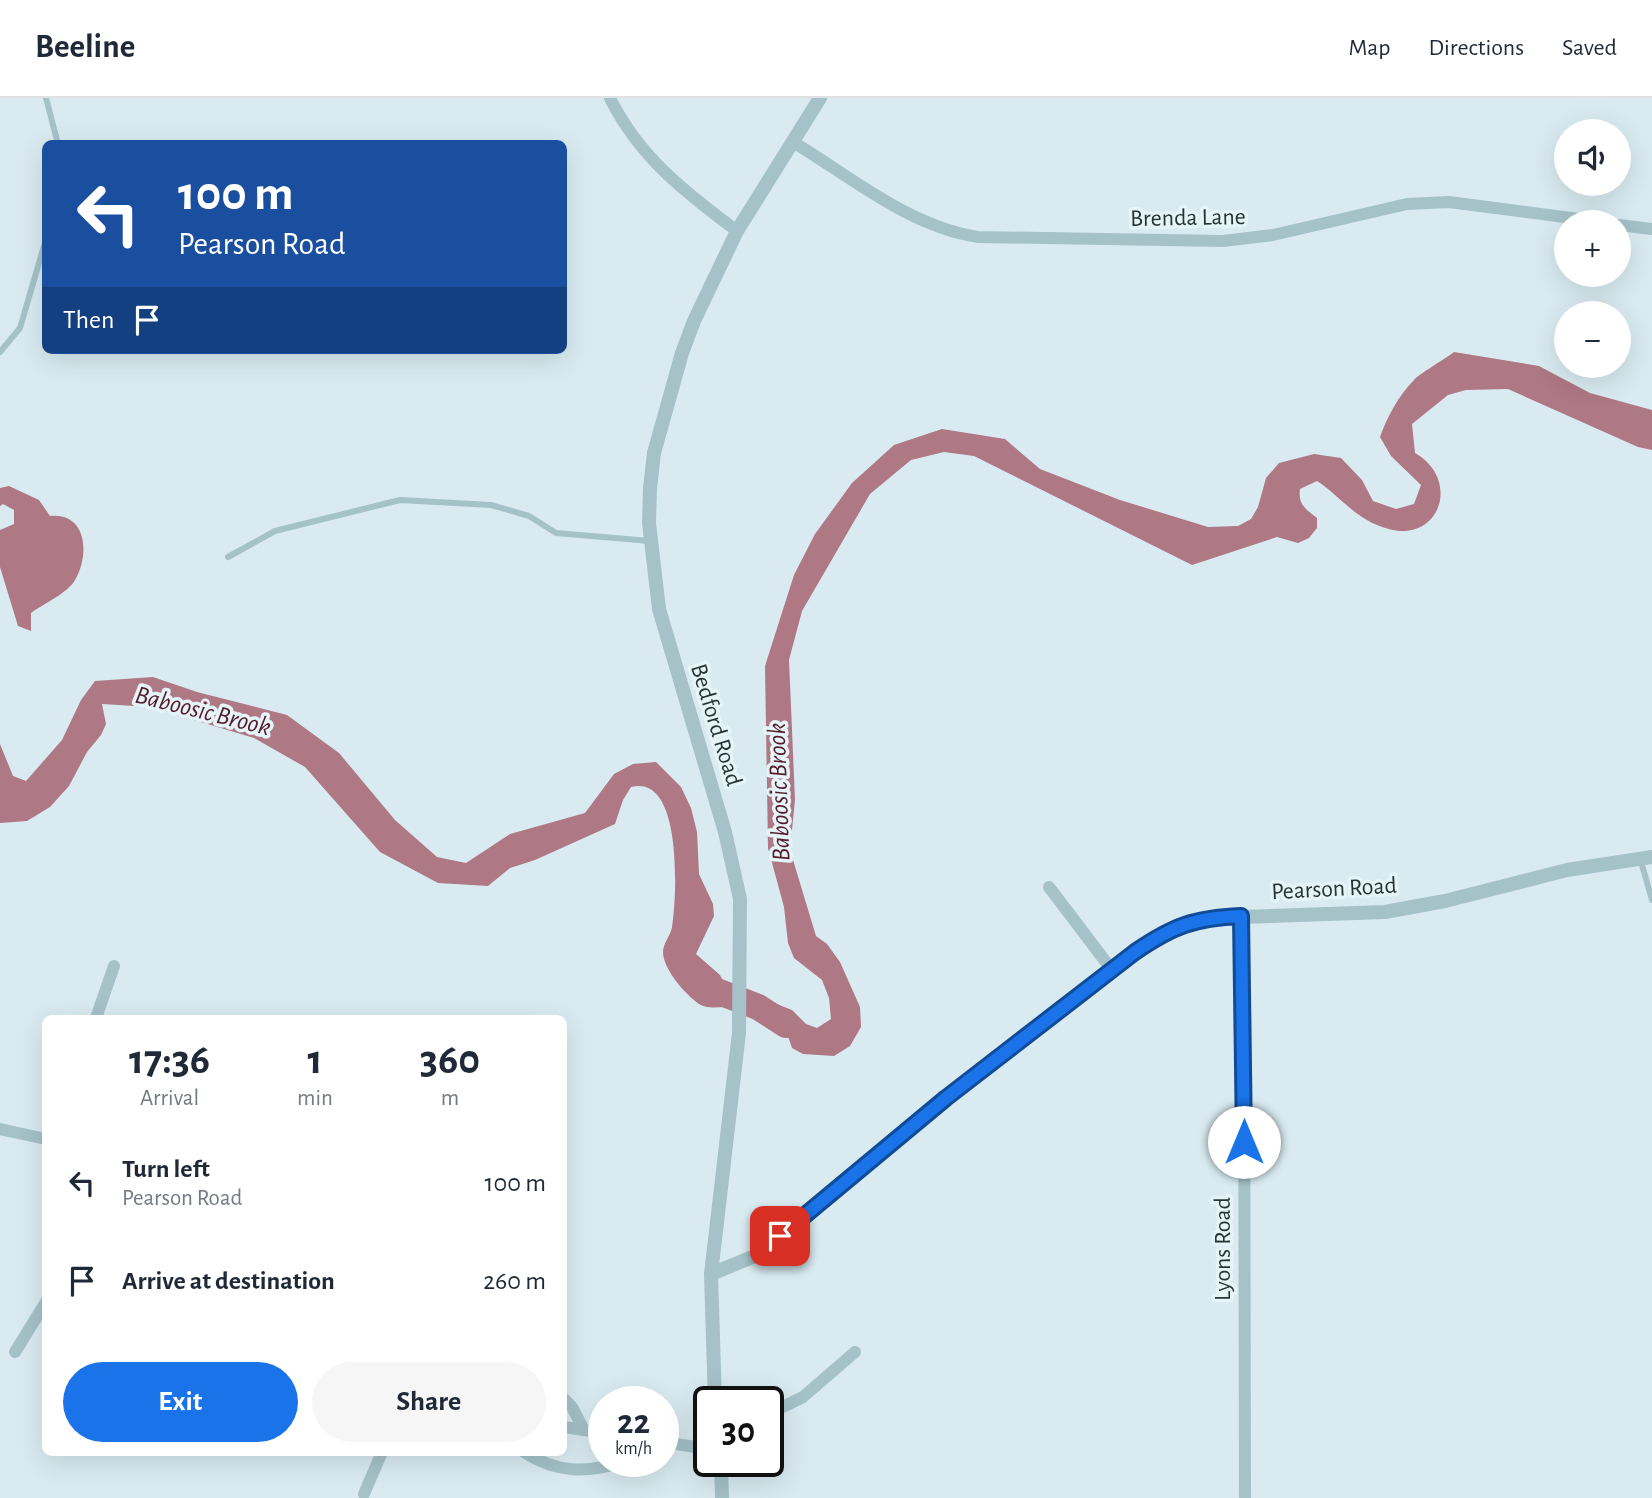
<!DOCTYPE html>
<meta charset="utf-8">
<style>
:root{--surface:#fff;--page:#f6f6f7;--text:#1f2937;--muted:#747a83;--line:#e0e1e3;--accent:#1a73e8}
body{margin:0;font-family:"Alegreya Sans",sans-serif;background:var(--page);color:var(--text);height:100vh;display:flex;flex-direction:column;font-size:26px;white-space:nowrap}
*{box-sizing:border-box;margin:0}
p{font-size:23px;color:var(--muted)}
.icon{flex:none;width:38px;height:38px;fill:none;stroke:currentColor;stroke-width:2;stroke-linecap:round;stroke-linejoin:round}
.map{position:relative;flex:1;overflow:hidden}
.side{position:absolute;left:42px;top:917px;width:525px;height:441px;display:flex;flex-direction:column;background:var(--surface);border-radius:10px;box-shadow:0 7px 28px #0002}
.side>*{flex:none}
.top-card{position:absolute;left:42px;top:42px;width:525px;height:214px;border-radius:10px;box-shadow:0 7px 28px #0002;background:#1a4fa0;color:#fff;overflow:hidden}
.tools{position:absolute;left:1554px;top:21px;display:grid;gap:14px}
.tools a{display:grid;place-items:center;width:77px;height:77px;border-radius:50%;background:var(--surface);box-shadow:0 7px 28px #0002;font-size:35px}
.speed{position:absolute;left:588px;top:1288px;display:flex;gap:14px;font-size:35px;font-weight:700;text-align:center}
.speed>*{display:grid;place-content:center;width:91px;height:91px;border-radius:50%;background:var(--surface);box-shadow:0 7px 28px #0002;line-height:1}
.speed small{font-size:18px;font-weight:400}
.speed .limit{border:4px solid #111;border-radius:10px;background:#fff;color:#111}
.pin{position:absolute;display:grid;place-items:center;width:60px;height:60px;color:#fff;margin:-30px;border-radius:14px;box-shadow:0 4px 10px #0006}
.me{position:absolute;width:77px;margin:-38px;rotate:0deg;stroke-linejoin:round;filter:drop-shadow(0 0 5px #0008)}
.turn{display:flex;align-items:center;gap:24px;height:147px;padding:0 21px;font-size:32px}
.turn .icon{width:91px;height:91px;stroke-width:2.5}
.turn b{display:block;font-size:49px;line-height:60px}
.then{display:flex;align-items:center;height:66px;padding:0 21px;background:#0003;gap:14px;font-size:26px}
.eta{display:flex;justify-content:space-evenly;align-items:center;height:119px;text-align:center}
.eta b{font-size:42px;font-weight:700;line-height:49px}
.primary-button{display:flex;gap:14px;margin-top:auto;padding:14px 21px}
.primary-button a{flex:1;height:80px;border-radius:42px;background:var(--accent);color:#fff;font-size:28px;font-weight:700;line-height:80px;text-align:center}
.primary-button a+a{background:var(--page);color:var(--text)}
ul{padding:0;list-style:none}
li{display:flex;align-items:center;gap:21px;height:98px;padding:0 21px}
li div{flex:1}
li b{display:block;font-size:26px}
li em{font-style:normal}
header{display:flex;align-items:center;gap:42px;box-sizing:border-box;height:98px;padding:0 35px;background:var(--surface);border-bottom:2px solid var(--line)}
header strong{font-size:33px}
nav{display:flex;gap:38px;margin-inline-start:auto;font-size:24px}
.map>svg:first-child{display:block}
.water{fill:#ae7884}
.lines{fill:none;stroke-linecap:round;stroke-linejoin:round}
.river{stroke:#ae7884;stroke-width:26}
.service{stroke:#a5c2c9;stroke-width:6}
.minor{stroke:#a5c2c9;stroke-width:12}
.tertiary{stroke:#a5c2c9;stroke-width:14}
.route-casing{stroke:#114b97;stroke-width:18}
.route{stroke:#1a73e8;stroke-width:12}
.labels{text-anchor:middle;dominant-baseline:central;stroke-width:7;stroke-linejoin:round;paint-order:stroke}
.street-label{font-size:24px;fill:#263435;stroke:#e5f4f9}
.water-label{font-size:26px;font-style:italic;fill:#561c28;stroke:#e5f4f9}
</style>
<header>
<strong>Beeline</strong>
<nav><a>Map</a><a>Directions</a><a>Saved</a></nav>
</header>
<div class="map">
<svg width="1652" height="1400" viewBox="0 0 1652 1400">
<rect width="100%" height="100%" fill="#d9ebf1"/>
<!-- water -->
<g class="water">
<path d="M1454 254 1539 268 1590 295 1652 312V352L1638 349 1508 291 1466 292 1448 297 1412 326 1415 355C1462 382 1439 445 1389 431 1355 422 1344 401 1317 383L1300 391C1298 406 1305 411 1317 420V430L1309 440 1298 445 1277 439 1192 467 974 358 944 354 911 362 870 396 802 513 789 562 795 702 790 752 816 838 827 846 840 864 860 909 861 929 850 948 834 958 803 956 792 950 788 938 764 924 758 909 764 901 792 912 806 926 817 930 831 921 829 900 822 882 794 860 788 845 784 809 768 750 765 568 794 477 815 436 852 385 894 347 942 331 1005 341 1040 371 1120 402 1208 429 1238 428 1251 421 1258 409 1266 380 1279 365 1314 356 1341 360 1362 382 1373 403 1396 411 1414 406 1421 387 1391 358 1380 339C1387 319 1399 297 1414 282 1419 276 1445 261 1454 254Z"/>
<path d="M9 388 39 402 50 418C87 414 90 457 75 482 68 495 43 506 31 515V533L18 528 0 469V432L14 426V412L3 406 0 408V390Z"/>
<path d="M153 579 197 594 287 617 339 655 395 722 437 759 466 765 510 736 585 715 614 676 633 666 656 664 681 689 691 710 697 734 699 776 713 806 714 818 696 856 720 877 730 896 725 909C716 909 707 911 699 906 685 896 663 871 663 854 663 845 671 837 672 829 677 798 683 675 631 689L623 702 615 726 535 762 510 770 488 788 438 785 380 754 305 669 254 640 151 609 102 606 106 626 101 637 87 654 69 688 50 709 27 723 0 725V646L13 678 26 683 62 642 81 602 95 583Z"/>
</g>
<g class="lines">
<!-- river -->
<path class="river" d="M714 892 758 909 786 927"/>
<!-- service -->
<g class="service">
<path d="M46 0 58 46"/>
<path d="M0 254 20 230 46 141"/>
<path d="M228 459 275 433 400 402 491 407 529 418 556 435 650 443"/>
<path d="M1640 760 1652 802"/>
</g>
<!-- minor -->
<g class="minor">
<path d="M610 0C639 59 686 95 737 133"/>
<path d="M793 44C851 79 910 129 978 139L1223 143 1273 137 1407 106 1449 104 1602 124"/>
<path d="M1619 127 1652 131"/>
<path d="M1049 789 1112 872"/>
<path d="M1241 818 1244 888 1245 1400"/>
<path d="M96 920 114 868"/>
<path d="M0 1031 46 1041"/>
<path d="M15 1254 46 1204"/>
<path d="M564 1301 572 1309 584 1332"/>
<path d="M768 1316 803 1299 855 1254"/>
<path d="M564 1329 604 1335"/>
<path d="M663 1344 709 1351"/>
<path d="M524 1354C556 1375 588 1376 624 1363"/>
<path d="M364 1396 382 1354"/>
</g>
<!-- tertiary -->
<g class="tertiary">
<path d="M711 1176 755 1158 946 1001 1135 854 1179 827 1213 820 1385 814 1445 803 1567 772 1652 759"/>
<path d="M715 1304 711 1176 739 935 740 801 725 734 659 511 649 425 650 390 654 355 682 255 694 223 737 133 820 0"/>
<path d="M721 1363 722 1400"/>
</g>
</g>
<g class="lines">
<defs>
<path id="route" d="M780 1138 946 1000 1135 854C1173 828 1194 820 1241 818L1244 1044"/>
</defs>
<!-- route casing -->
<use href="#route" class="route-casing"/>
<!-- route -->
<use href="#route" class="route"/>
</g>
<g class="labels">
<!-- street labels -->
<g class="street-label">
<text transform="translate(1188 120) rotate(-1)">Brenda Lane</text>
<text transform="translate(716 627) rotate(73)">Bedford Road</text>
<text transform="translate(1334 791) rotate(-3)">Pearson Road</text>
<text transform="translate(1223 1151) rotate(-90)">Lyons Road</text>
</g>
<!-- water labels -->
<g class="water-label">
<text transform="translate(203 613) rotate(14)">Baboosic Brook</text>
<text transform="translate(779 694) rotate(-92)">Baboosic Brook</text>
</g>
</g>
</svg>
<div class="tools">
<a><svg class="icon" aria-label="sound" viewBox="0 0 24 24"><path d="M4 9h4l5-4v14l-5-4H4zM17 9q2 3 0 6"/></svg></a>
<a>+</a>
<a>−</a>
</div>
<div class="speed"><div>22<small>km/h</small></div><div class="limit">30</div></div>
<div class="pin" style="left:780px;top:1138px;background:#d93025"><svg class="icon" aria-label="arrive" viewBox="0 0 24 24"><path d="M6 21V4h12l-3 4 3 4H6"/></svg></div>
<svg class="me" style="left:1244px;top:1044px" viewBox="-20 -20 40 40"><circle r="19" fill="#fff"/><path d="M0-13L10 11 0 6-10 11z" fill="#1a73e8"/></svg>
<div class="top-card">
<div class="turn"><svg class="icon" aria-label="left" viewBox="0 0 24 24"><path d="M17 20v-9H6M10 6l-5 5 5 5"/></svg><div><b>100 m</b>Pearson Road</div></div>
<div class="then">Then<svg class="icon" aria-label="arrive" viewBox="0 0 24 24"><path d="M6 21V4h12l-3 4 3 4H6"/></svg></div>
</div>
<section class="side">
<div class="eta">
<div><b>17:36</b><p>Arrival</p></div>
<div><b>1</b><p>min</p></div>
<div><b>360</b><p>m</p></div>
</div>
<ul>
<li><svg class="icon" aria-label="left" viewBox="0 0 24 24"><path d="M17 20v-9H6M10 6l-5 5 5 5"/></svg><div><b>Turn left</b><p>Pearson Road</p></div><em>100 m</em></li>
<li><svg class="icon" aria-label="arrive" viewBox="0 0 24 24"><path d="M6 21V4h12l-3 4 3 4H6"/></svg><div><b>Arrive at destination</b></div><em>260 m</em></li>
</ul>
<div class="primary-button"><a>Exit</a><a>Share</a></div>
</section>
</div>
